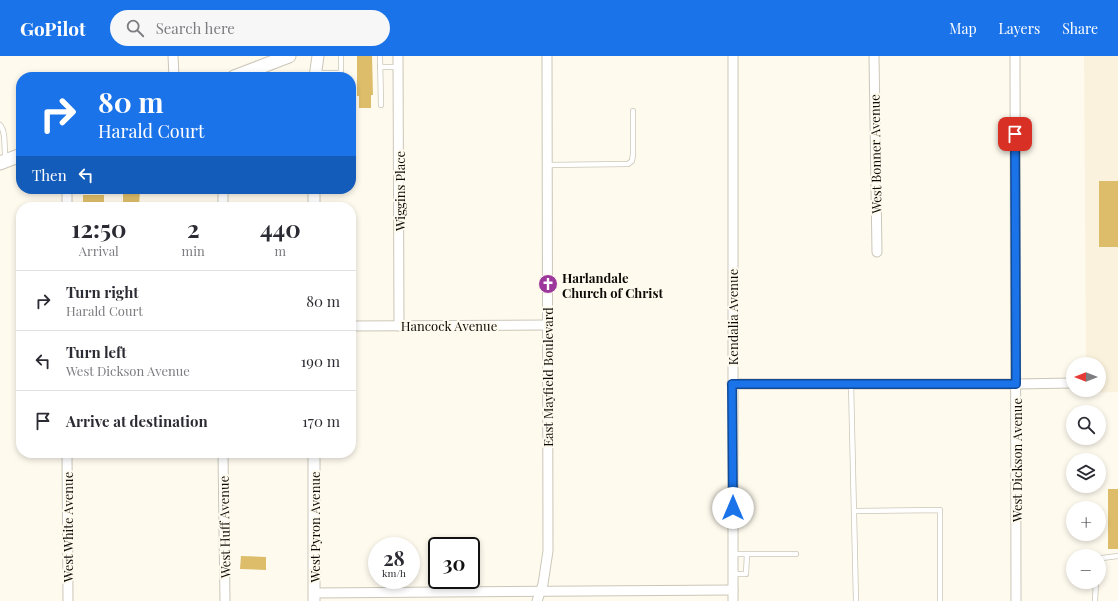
<!DOCTYPE html>
<meta charset="utf-8">
<style>
:root{--surface:#fff;--page:#f7f7f7;--text:#2b2b33;--muted:#7c7c81;--line:#e1e1e2;--accent:#1a73e8}
body{margin:0;font-family:"Playfair Display",serif;background:var(--page);color:var(--text);height:100vh;display:flex;flex-direction:column;font-size:15px;white-space:nowrap}
*{box-sizing:border-box;margin:0}
p{font-size:13px;color:var(--muted)}
.icon{flex:none;width:22px;height:22px;fill:none;stroke:currentColor;stroke-width:2;stroke-linecap:round;stroke-linejoin:round}
.map{position:relative;flex:1;overflow:hidden}
.sheet{position:absolute;left:16px;top:146px;width:340px;height:256px;display:flex;flex-direction:column;background:var(--surface);border-radius:16px;box-shadow:0 2px 6px #0003}
.sheet>*{flex:none}
.guide{position:absolute;left:16px;top:16px;width:340px;height:122px;border-radius:16px;box-shadow:0 2px 6px #0003;background:#1a73e8;color:#fff;overflow:hidden}
.needle{width:26px;rotate:270deg}
.buttons{position:absolute;left:1066px;top:301px;display:grid;gap:8px}
.buttons a{display:grid;place-items:center;width:40px;height:40px;border-radius:50%;background:var(--surface);box-shadow:0 2px 6px #0003;font-size:20px}
.speed{position:absolute;left:368px;top:481px;display:flex;gap:8px;font-size:20px;font-weight:700;text-align:center}
.speed>*{display:grid;place-content:center;width:52px;height:52px;border-radius:50%;background:var(--surface);box-shadow:0 2px 6px #0003;line-height:1}
.speed small{font-size:10px;font-weight:400}
.speed .limit{border:2px solid #111;border-radius:6px;background:#fff;color:#111}
.pin{position:absolute;display:grid;place-items:center;width:34px;height:34px;color:#fff;margin:-17px;border-radius:8px;box-shadow:0 2px 6px #0006}
.me{position:absolute;width:44px;margin:-22px;rotate:0deg;stroke-linejoin:round;filter:drop-shadow(0 0 3px #0008)}
.turn{display:flex;align-items:center;gap:14px;height:84px;padding:0 16px;font-size:18px}
.turn .icon{width:52px;height:52px;stroke-width:2.5}
.turn b{display:block;font-size:28px;line-height:34px}
.then{display:flex;align-items:center;height:38px;padding:0 16px;background:#0003;gap:8px;font-size:15px}
.eta{display:flex;justify-content:space-evenly;align-items:center;height:68px;text-align:center}
.eta b{font-size:24px;font-weight:700;line-height:28px}
ul{padding:0;list-style:none}
li{display:flex;align-items:center;gap:12px;height:60px;padding:0 16px;border-top:1px solid var(--line)}
li div{flex:1}
li b{display:block;font-size:15px}
li em{font-style:normal}
header{display:flex;align-items:center;gap:24px;box-sizing:border-box;height:56px;padding:0 20px;background:var(--accent);color:#fff}
header strong{font-size:19px}
nav{display:flex;gap:22px;margin-inline-start:auto;font-size:14px}
.search{width:280px;height:36px;background:var(--page);display:flex;align-items:center;gap:10px;box-sizing:border-box;padding:0 14px;border-radius:22px;color:var(--muted);font-size:15px}
.map>svg:first-child{display:block}
.built{fill:#fbf2dd}
.building{fill:#ddbd69}
.lines{fill:none;stroke-linecap:round;stroke-linejoin:round}
.service-casing{stroke:#cbc6b8;stroke-width:6}
.minor-casing{stroke:#cbc6b8;stroke-width:11}
.tertiary-casing{stroke:#cbc6b8;stroke-width:13}
.secondary-casing{stroke:#cbc6b8;stroke-width:15}
.service{stroke:#fff;stroke-width:4.5}
.minor{stroke:#fff;stroke-width:9}
.tertiary{stroke:#fff;stroke-width:11}
.secondary{stroke:#fff;stroke-width:13}
.route-casing{stroke:#114b97;stroke-width:10}
.route{stroke:#1a73e8;stroke-width:7}
.labels{text-anchor:middle;dominant-baseline:central;stroke-width:4;stroke-linejoin:round;paint-order:stroke}
.street-label{font-size:13px;fill:#0d0b07;stroke:#fefaee}
.poi-label{font-size:13px;font-weight:bold;fill:#0d0b07;stroke:#fefaee;text-anchor:start}
</style>
<header>
<strong>GoPilot</strong>
<div class="search"><svg class="icon" aria-label="search" viewBox="0 0 24 24"><circle cx="10" cy="10" r="6"/><path d="M15 15l6 6"/></svg>Search here</div>
<nav><a>Map</a><a>Layers</a><a>Share</a></nav>
</header>
<div class="map">
<svg width="1118" height="545" viewBox="0 0 1118 545">
<rect width="100%" height="100%" fill="#fefaee"/>
<!-- built -->
<path class="built" d="M1084 0H1118V336L1086 337V334H1099V308H1086Z"/>
<!-- building -->
<g class="building">
<path d="M357 0H372L373 39H371V52H359V40H357Z"/>
<rect x="1099" y="125" width="19" height="66"/>
<path d="M123 133H140L139 151H123Z"/>
<rect x="83" y="139" width="21" height="12"/>
<rect x="1108" y="433" width="10" height="60"/>
<path d="M241 500 266 501V514L240 513Z"/>
</g>
<g class="lines">
<defs>
<g id="service">
<path d="M380 0 381 49"/>
<path d="M380 11H398"/>
<path d="M315 17H341V0"/>
<path d="M0 69C7 77 3 93 6 103"/>
<path d="M547 109 628 108 632 105 633 98V55"/>
<path d="M851 328 856 545"/>
<path d="M855 455 940 454V545"/>
<path d="M733 498H796"/>
<path d="M1099 506 1102 502 1118 500"/>
<path d="M733 518H746L747 498"/>
<path d="M1095 545 1096 526"/>
</g>
<g id="minor">
<path d="M173 0 174 21"/>
<path d="M398 0 399 270"/>
<path d="M733 0V545"/>
<path d="M874 0 877 196"/>
<path d="M1015 0 1016 545"/>
<path d="M67 151V133"/>
<path d="M223 151V133"/>
<path d="M351 270 547 269"/>
<path d="M732 328H1016L1073 327"/>
<path d="M67 397 68 545"/>
<path d="M223 397 225 545"/>
<path d="M314 537 733 534"/>
<path d="M537 545 543 528 548 495 547 0"/>
</g>
<g id="tertiary">
<path d="M315 21 318 0"/>
<path d="M314 133V151"/>
<path d="M314 397V545"/>
</g>
<g id="secondary">
<path d="M234 21 289 0"/>
<path d="M0 107 21 99"/>
</g>
</defs>
<!-- service casing -->
<use href="#service" class="service-casing"/>
<!-- minor casing -->
<use href="#minor" class="minor-casing"/>
<!-- tertiary casing -->
<use href="#tertiary" class="tertiary-casing"/>
<!-- secondary casing -->
<use href="#secondary" class="secondary-casing"/>
<!-- service -->
<use href="#service" class="service"/>
<!-- minor -->
<use href="#minor" class="minor"/>
<!-- tertiary -->
<use href="#tertiary" class="tertiary"/>
<!-- secondary -->
<use href="#secondary" class="secondary"/>
</g>
<g class="lines">
<defs>
<path id="route" d="M733 452 732 328H1016L1015 78"/>
</defs>
<!-- route casing -->
<use href="#route" class="route-casing"/>
<!-- route -->
<use href="#route" class="route"/>
</g>
<!-- icons -->
<defs>
<symbol id="church-disc" viewBox="-11 -11 22 22"><circle r="9.5" fill="#9c379c" stroke="#fefaee"/><path d="M-1.2-6h2.4v3.5h3.3v2.4h-3.3V6h-2.4V-.1h-3.3v-2.4h3.3Z" fill="#fff"/></symbol>
</defs>
<g fill-rule="evenodd">
<use href="#church-disc" x="537" y="217" width="22" height="22"/>
</g>
<g class="labels">
<!-- street labels -->
<g class="street-label">
<text transform="translate(875 98) rotate(-91)">West Bonner Avenue</text>
<text transform="translate(399 135) rotate(-90)">Wiggins Place</text>
<text transform="translate(732 261) rotate(-90)">Kendalia Avenue</text>
<text x="449" y="269">Hancock Avenue</text>
<text transform="translate(547 321) rotate(-90)">East Mayfield Boulevard</text>
<text transform="translate(1016 404) rotate(-90)">West Dickson Avenue</text>
<text transform="translate(67 471) rotate(-90)">West White Avenue</text>
<text transform="translate(224 471) rotate(-91)">West Huff Avenue</text>
<text transform="translate(314 471) rotate(-90)">West Pyron Avenue</text>
</g>
<!-- poi labels -->
<g class="poi-label">
<text x="562" y="221">Harlandale<tspan x="562" dy="15">Church of Christ</tspan></text>
</g>
</g>
</svg>
<div class="buttons">
<a><svg class="needle" viewBox="-14 -14 28 28"><path d="M0-13l5 13h-10z" fill="#e53935"/><path d="M0 13l5-13h-10z" fill="#7c7c81"/></svg></a>
<a><svg class="icon" aria-label="search" viewBox="0 0 24 24"><circle cx="10" cy="10" r="6"/><path d="M15 15l6 6"/></svg></a>
<a><svg class="icon" aria-label="layers" viewBox="0 0 24 24"><path d="M12 4l9 5-9 5-9-5zM3 14l9 5 9-5"/></svg></a>
<a>+</a>
<a>−</a>
</div>
<div class="speed"><div>28<small>km/h</small></div><div class="limit">30</div></div>
<div class="pin" style="left:1015px;top:78px;background:#d93025"><svg class="icon" aria-label="arrive" viewBox="0 0 24 24"><path d="M6 21V4h12l-3 4 3 4H6"/></svg></div>
<svg class="me" style="left:733px;top:452px" viewBox="-20 -20 40 40"><circle r="19" fill="#fff"/><path d="M0-13L10 11 0 6-10 11z" fill="#1a73e8"/></svg>
<div class="guide">
<div class="turn"><svg class="icon" aria-label="right" viewBox="0 0 24 24"><path d="M7 20v-9h11M14 6l5 5-5 5"/></svg><div><b>80 m</b>Harald Court</div></div>
<div class="then">Then<svg class="icon" aria-label="left" viewBox="0 0 24 24"><path d="M17 20v-9H6M10 6l-5 5 5 5"/></svg></div>
</div>
<section class="sheet">
<div class="eta">
<div><b>12:50</b><p>Arrival</p></div>
<div><b>2</b><p>min</p></div>
<div><b>440</b><p>m</p></div>
</div>
<ul>
<li><svg class="icon" aria-label="right" viewBox="0 0 24 24"><path d="M7 20v-9h11M14 6l5 5-5 5"/></svg><div><b>Turn right</b><p>Harald Court</p></div><em>80 m</em></li>
<li><svg class="icon" aria-label="left" viewBox="0 0 24 24"><path d="M17 20v-9H6M10 6l-5 5 5 5"/></svg><div><b>Turn left</b><p>West Dickson Avenue</p></div><em>190 m</em></li>
<li><svg class="icon" aria-label="arrive" viewBox="0 0 24 24"><path d="M6 21V4h12l-3 4 3 4H6"/></svg><div><b>Arrive at destination</b></div><em>170 m</em></li>
</ul>
</section>
</div>
